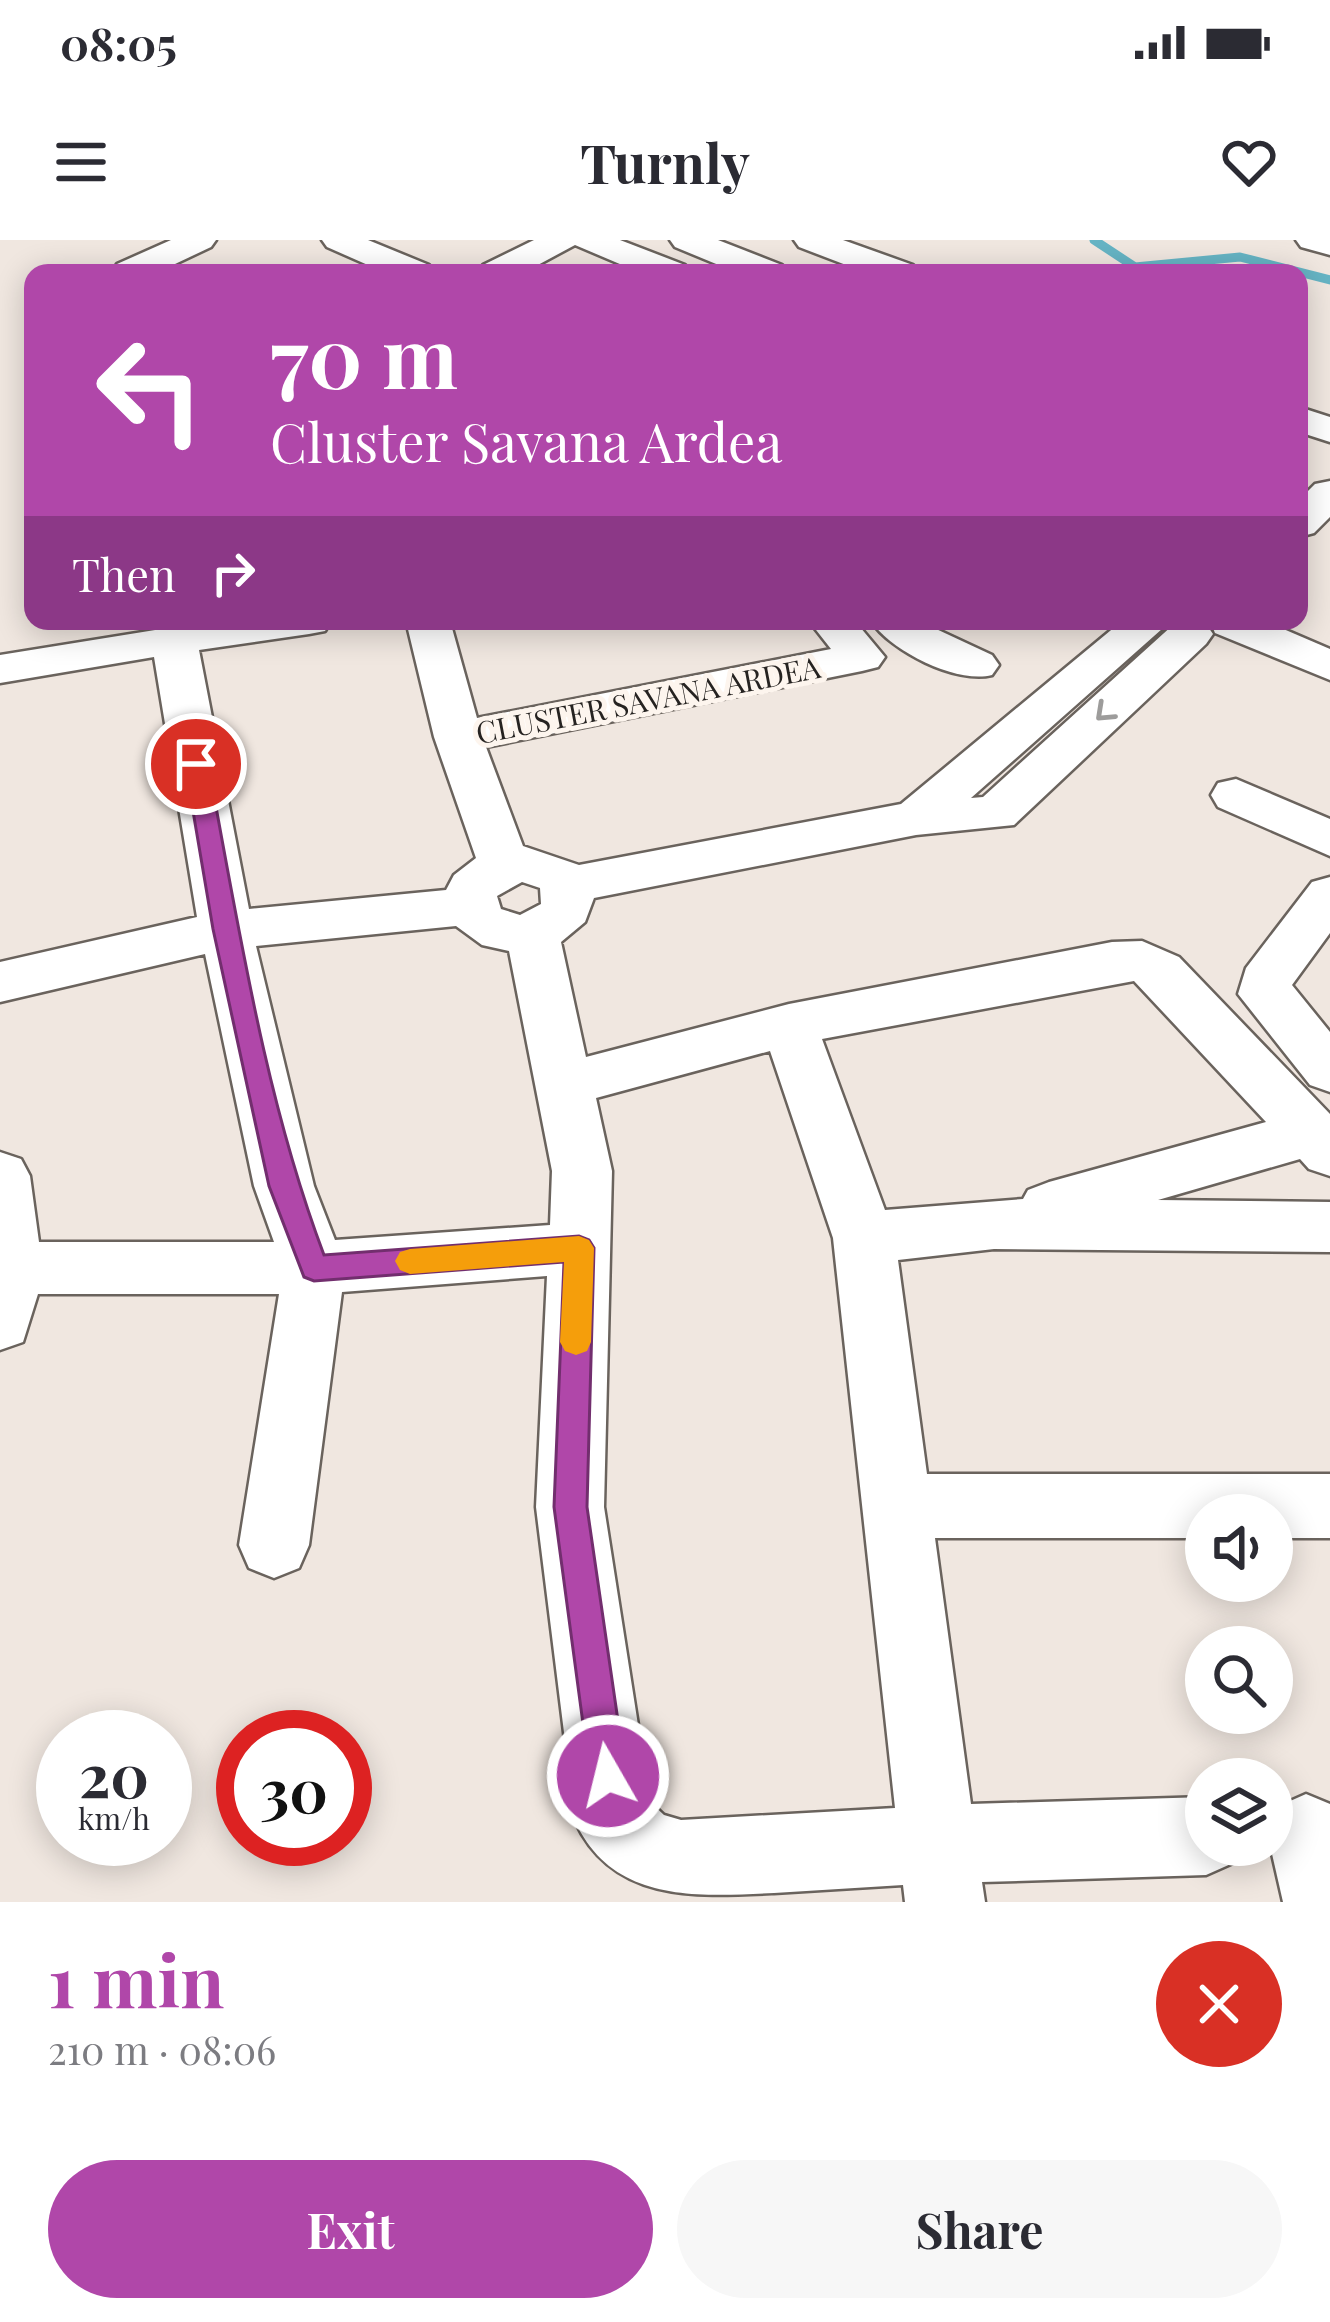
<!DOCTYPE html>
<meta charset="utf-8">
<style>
:root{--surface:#fff;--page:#f7f7f7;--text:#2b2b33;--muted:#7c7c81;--accent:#b047a9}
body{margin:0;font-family:"Playfair Display",serif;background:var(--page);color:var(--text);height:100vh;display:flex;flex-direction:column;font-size:45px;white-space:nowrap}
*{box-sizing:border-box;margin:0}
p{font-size:39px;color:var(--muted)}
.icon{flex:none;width:66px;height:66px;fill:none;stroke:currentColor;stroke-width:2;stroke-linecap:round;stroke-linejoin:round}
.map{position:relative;height:1662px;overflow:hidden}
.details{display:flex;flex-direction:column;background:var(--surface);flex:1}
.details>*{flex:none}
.banner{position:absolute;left:24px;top:24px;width:1284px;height:366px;border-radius:24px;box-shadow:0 6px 30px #0003;background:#b047a9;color:#fff;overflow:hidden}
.tools{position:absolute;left:1185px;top:1254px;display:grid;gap:24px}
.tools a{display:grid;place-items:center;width:108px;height:108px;border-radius:50%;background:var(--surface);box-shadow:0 6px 30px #0003;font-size:60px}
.speed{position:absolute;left:36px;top:1470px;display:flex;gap:24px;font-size:60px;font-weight:700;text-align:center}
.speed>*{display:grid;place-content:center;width:156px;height:156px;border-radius:50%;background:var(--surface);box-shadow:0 6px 30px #0003;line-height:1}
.speed small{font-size:30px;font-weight:400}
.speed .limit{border:18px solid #d22;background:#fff;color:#111}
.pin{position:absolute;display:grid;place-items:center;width:102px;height:102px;color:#fff;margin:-51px;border:6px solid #fff;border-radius:50%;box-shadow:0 3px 12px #0007}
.me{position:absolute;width:132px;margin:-66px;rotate:352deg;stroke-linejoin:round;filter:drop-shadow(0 0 9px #0008)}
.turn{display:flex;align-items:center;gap:42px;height:252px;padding:0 48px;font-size:54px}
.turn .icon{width:156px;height:156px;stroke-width:2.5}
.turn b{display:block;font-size:84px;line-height:102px}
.then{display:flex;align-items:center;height:114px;padding:0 48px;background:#0003;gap:24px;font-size:45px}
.round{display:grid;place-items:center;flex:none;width:126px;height:126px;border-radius:63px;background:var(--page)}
.summary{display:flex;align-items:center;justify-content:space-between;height:204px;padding:0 48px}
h1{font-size:72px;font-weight:700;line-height:90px;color:var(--accent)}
.button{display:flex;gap:24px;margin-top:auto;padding:24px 48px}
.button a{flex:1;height:138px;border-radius:72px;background:var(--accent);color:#fff;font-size:48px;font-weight:700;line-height:138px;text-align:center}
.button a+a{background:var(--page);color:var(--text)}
.status{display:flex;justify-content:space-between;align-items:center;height:84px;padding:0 60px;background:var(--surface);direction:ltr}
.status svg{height:33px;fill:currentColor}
header{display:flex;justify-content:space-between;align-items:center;height:156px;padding:0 48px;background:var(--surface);font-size:54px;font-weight:700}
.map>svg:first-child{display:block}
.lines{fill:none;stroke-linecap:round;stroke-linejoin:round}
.stream{stroke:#66b4c4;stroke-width:9}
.minor-casing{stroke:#6a635d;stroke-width:5}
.minor{fill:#fff;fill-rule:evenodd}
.oneway{stroke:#9d9c9b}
.route{fill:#b047a9;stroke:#722e6e;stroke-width:3}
.slow{fill:#f59e0b}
.labels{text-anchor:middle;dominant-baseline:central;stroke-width:10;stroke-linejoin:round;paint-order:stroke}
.street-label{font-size:30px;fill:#262321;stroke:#fdf5ee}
</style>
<div class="status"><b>08:05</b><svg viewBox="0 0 49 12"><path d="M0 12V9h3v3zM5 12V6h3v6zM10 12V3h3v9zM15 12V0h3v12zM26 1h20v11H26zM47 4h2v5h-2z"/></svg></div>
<header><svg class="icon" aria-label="menu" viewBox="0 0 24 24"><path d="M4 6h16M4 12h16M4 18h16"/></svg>Turnly<svg class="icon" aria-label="heart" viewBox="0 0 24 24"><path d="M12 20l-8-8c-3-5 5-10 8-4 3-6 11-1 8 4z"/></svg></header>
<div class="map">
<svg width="1330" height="1662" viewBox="0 0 1330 1662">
<rect width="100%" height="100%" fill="#f0e7e0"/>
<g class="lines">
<!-- stream -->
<path class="stream" d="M1094 0 1135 27 1240 17 1330 40"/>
<defs>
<g id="minor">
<path d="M171 0H216L211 7 156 33 112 32 117 24Z"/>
<path d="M322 0H368L429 25 434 33H386L327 7Z"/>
<path d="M534 0H620L685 25 690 33H641L575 5 523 33H478L483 25Z"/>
<path d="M670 0H718L782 25 787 33H738L675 7Z"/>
<path d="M794 0H843L913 25 918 33H867L799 7Z"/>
<path d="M1296 0H1330V15L1301 7Z"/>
<path d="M1299 167 1330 177V202L1299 192Z"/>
<path d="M1330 241V277L1314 293 1299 297V260L1315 244Z"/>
<path d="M211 381H331L325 391 309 394 199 410 249 669 446 650 454 635 476 618 434 497 406 381H450L477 478 831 409 809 381H855L885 417 878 427 862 431 486 507 523 606 579 625 901 564 1122 381H1171L971 558 983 557 1174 384H1206L1213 394 1206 404 1014 585 916 595 594 658 585 682 561 702 586 817 789 764 1112 702 1142 701 1179 717 1330 874V936L1309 929 1300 919 1158 960 1330 962V1012L994 1009 898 1020 927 1234H1330V1298H1272V1275H1206V1298H935L971 1564 1206 1557V1605H1241L1233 1623 1206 1635 982 1642 985 1662H905L903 1645C860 1648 817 1650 774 1653 694 1657 612 1662 575 1581L536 1267 547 1036 342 1052 309 1305 299 1328 274 1338 249 1328 239 1305 279 1054H38L23 1102 0 1110V912L21 919 30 936 39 1002H274L254 946 205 714 0 762V722L197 677 154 417 0 443V415ZM522 642 540 648 541 664 520 675 501 669 497 656ZM456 686 482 705 509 711 552 931 550 985 335 1000 314 946 256 706ZM1134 741 1266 882 1049 942 1028 950 1023 959 885 970 822 799ZM770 811 833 998 895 1568 681 1580 664 1575 650 1562 604 1267 612 931 596 858Z"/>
<path d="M871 381H919L992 415 999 425 992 435C956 444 891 411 871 381Z"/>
<path d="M1210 381H1265L1330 409V440L1215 393Z"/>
<path d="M1236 539 1330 579V616L1218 567 1211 555 1218 543Z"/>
<path d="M1330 637V693L1292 745 1330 792V852L1310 845 1238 754 1246 728 1312 642Z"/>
<path d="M1306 1554 1330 1564V1662H1283L1270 1605 1279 1566Z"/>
</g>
</defs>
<!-- minor casing -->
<use href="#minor" class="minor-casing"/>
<!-- minor -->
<use href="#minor" class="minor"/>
</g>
<!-- one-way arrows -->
<defs><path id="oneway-chevron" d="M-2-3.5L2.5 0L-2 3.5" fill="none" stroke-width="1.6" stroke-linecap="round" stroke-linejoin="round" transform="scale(3)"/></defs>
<use class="oneway" href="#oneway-chevron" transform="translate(1104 473) rotate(137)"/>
<!-- route -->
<path class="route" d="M196 516 208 524C239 688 265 859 324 1015L579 996 589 1000 594 1008 587 1267 626 1536 621 1549 608 1554 595 1549 590 1536 554 1267 564 1022 314 1041 304 1037 269 946 213 689 185 524Z"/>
<!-- slow -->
<path class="slow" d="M579 996 589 1000 594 1008 591 1102 587 1111 576 1115 565 1111 560 1102 564 1022 410 1034 400 1030 395 1021 400 1012 410 1009Z"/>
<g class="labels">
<!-- street labels -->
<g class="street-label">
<text transform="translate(648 459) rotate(-11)">CLUSTER SAVANA ARDEA</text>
</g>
</g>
</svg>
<div class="tools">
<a><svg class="icon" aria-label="sound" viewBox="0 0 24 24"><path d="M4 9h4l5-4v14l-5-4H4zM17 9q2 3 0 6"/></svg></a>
<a><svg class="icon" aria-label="search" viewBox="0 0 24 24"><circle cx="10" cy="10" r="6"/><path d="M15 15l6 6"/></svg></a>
<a><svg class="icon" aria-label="layers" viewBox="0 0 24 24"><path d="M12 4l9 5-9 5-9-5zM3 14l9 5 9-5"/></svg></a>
</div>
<div class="speed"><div>20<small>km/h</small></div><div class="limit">30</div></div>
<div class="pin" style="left:196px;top:524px;background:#d93025"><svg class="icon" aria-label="arrive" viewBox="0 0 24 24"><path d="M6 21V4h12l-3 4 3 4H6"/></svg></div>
<svg class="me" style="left:608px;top:1536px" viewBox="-20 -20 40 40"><circle r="17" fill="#b047a9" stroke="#fff" stroke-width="3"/><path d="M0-11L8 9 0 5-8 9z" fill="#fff"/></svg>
<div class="banner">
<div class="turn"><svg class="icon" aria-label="left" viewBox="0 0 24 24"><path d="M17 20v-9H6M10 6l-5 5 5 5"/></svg><div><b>70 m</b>Cluster Savana Ardea</div></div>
<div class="then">Then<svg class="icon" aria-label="right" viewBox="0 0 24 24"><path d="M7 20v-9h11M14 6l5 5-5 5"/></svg></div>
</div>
</div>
<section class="details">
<div class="summary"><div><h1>1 min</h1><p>210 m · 08:06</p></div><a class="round" style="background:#d93025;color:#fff"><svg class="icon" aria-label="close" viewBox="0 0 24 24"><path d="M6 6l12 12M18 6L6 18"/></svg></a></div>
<div class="button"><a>Exit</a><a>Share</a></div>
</section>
